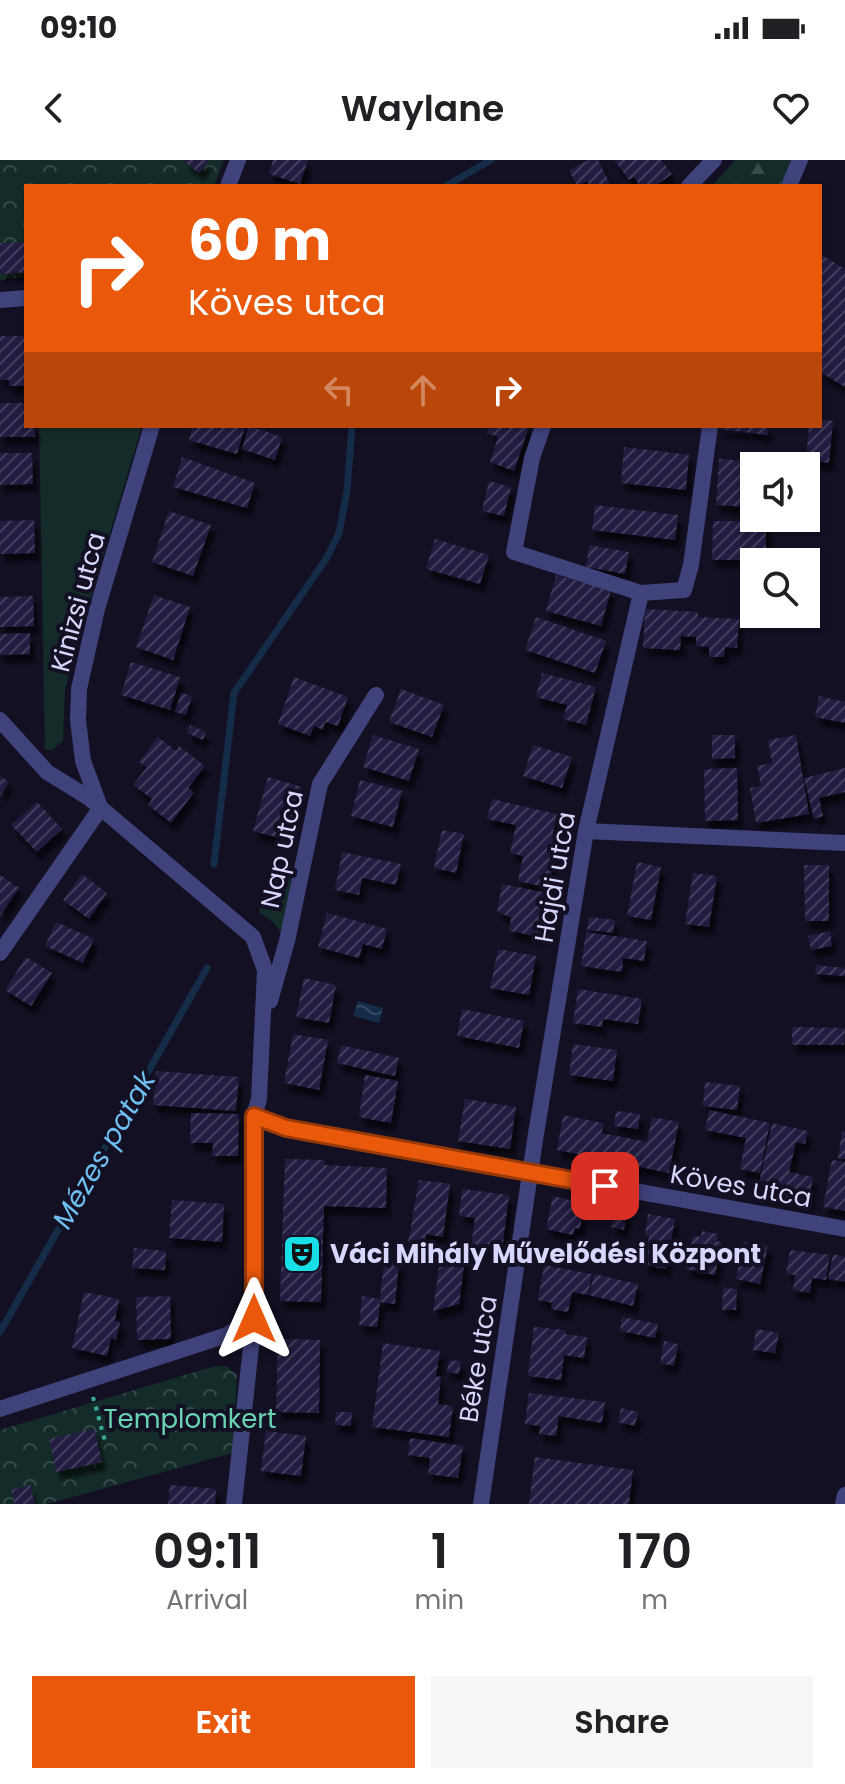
<!DOCTYPE html>
<meta charset="utf-8">
<style>
:root{--surface:#fff;--page:#f6f6f6;--text:#202124;--muted:#757577;--accent:#ea580c}
body{margin:0;font-family:Poppins,sans-serif;background:var(--page);color:var(--text);height:100vh;display:flex;flex-direction:column;font-size:30px;white-space:nowrap}
*{box-sizing:border-box;margin:0}
p{font-size:26px;color:var(--muted)}
.icon{flex:none;width:44px;height:44px;fill:none;stroke:currentColor;stroke-width:2;stroke-linecap:round;stroke-linejoin:round}
.map{position:relative;height:1344px;overflow:hidden}
.details{display:flex;flex-direction:column;background:var(--surface);flex:1}
.details>*{flex:none}
.hud{position:absolute;left:24px;top:24px;width:798px;height:244px;border-radius:0px;box-shadow:0 2px 6px #0004;background:#ea580c;color:#fff;overflow:hidden}
.controls{position:absolute;left:740px;top:292px;display:grid;gap:16px}
.controls a{display:grid;place-items:center;width:80px;height:80px;border-radius:0px;background:var(--surface);box-shadow:0 2px 6px #0004;font-size:40px}
.pin{position:absolute;display:grid;place-items:center;width:68px;height:68px;color:#fff;margin:-34px;border-radius:16px;box-shadow:0 4px 12px #0006}
.me{position:absolute;width:88px;margin:-44px;rotate:0deg;stroke-linejoin:round;filter:drop-shadow(0 0 6px #0008)}
.turn{display:flex;align-items:center;gap:28px;height:168px;padding:0 32px;font-size:36px}
.turn .icon{width:104px;height:104px;stroke-width:2.5}
.turn b{display:block;font-size:56px;line-height:68px}
.lanes{display:flex;align-items:center;height:76px;padding:0 32px;background:#0003;justify-content:center;gap:40px;direction:ltr}
.lanes .off{opacity:.35}
.eta{display:flex;justify-content:space-evenly;align-items:center;height:136px;text-align:center}
.eta b{font-size:48px;font-weight:600;line-height:56px}
.action{display:flex;gap:16px;margin-top:auto;padding:16px 32px}
.action a{flex:1;height:92px;border-radius:0px;background:var(--accent);color:#fff;font-size:32px;font-weight:600;line-height:92px;text-align:center}
.action a+a{background:var(--page);color:var(--text)}
.status{display:flex;justify-content:space-between;align-items:center;height:56px;padding:0 40px;background:var(--surface);direction:ltr}
.status svg{height:22px;fill:currentColor}
header{display:flex;justify-content:space-between;align-items:center;height:104px;padding:0 32px;background:var(--surface);font-size:36px;font-weight:600}
.map>svg:first-child{display:block}
.grass{fill:#142c29}
.forest{fill:url(#forest-firs)}
.park{fill:url(#park-crowns)}
.water{fill:url(#water-waves)}
.lines{fill:none;stroke-linecap:round;stroke-linejoin:round}
.stream{stroke:#152c48;stroke-width:7}
.building{fill:url(#building-hatch);filter:url(#shadow)}
.path{stroke:#3ba99b;stroke-width:4;stroke-dasharray:4 6;stroke-linecap:butt}
.street{stroke:#40427c;stroke-width:16}
.route-casing{stroke:#983908;stroke-width:20}
.route{stroke:#ea580c;stroke-width:14}
.labels{text-anchor:middle;dominant-baseline:central;stroke-width:8;stroke-linejoin:round;paint-order:stroke}
.street-label{font-size:26px;fill:#d7d6fb;stroke:#121022}
.poi-label{font-size:26px;font-weight:bold;fill:#d7d6fb;stroke:#121022;text-anchor:start}
.park-label{font-size:26px;fill:#69d3b1;stroke:#121022}
.water-label{font-size:28px;font-style:italic;fill:#6fbef0;stroke:#121022}
</style>
<div class="status"><b>09:10</b><svg viewBox="0 0 49 12"><path d="M0 12V9h3v3zM5 12V6h3v6zM10 12V3h3v9zM15 12V0h3v12zM26 1h20v11H26zM47 4h2v5h-2z"/></svg></div>
<header><svg class="icon" aria-label="back" viewBox="0 0 24 24"><path d="M15 5l-7 7 7 7"/></svg>Waylane<svg class="icon" aria-label="heart" viewBox="0 0 24 24"><path d="M12 20l-8-8c-3-5 5-10 8-4 3-6 11-1 8 4z"/></svg></header>
<div class="map">
<svg width="845" height="1344" viewBox="0 0 845 1344">
<defs>
<pattern id="forest-firs" width="22" height="20" patternUnits="userSpaceOnUse" patternTransform="scale(2)"><rect width="22" height="20" fill="#142c29"/><path d="M5 1l3.5 6h-7zM16 11l3.5 6h-7z" fill="#354a49"/></pattern>
<pattern id="park-crowns" width="20" height="18" patternUnits="userSpaceOnUse" patternTransform="scale(2)"><rect width="20" height="18" fill="#142c29"/><path d="M2 6a3 3 0 1 1 6 0M12 15a3 3 0 1 1 6 0" fill="none" stroke="#354a49"/></pattern>
<pattern id="water-waves" width="16" height="10" patternUnits="userSpaceOnUse" patternTransform="scale(2)"><rect width="16" height="10" fill="#152c48"/><path d="M0 5q4-4 8 0t8 0" fill="none" stroke="#364a63"/></pattern>
<pattern id="building-hatch" width="6" height="6" patternUnits="userSpaceOnUse" patternTransform="scale(2)"><rect width="6" height="6" fill="#231e41"/><path d="M-1 1l2-2M0 6l6-6M5 7l2-2" fill="none" stroke="#423e5d"/></pattern>
<filter id="shadow"><feDropShadow dx="4.5" dy="8" stdDeviation="2" flood-color="#0009"/></filter>
</defs>
<rect width="100%" height="100%" fill="#121022"/>
<!-- grass -->
<g class="grass">
<path d="M39 266H142L73 497 65 530 63 581 52 590H45Z"/>
<path d="M271 713 292 715 282 775 275 764 259 752Z"/>
</g>
<!-- forest -->
<path class="forest" d="M735 0H793L782 26H712Z"/>
<!-- park -->
<g class="park">
<path d="M0 0H224L214 26H26V117L0 120Z"/>
<path d="M215 1206H226L237 1215 233 1293 47 1344H0V1270Z"/>
</g>
<!-- water -->
<path class="water" d="M358 841 383 848 379 863 353 856Z"/>
<g class="lines">
<!-- stream -->
<g class="stream">
<path d="M446 26 491 0"/>
<path d="M214 704 234 533 326 399 339 373 347 331 352 266"/>
<path d="M0 1172 207 808"/>
</g>
</g>
<!-- building -->
<g class="building">
<path d="M182 0H209L199 13Z"/>
<path d="M273 0H308L300 24 269 14Z"/>
<path d="M589 0H598L611 26H590L587 21 577 26 569 10Z"/>
<path d="M614 0H661L672 14 655 26H640L634 17 629 20Z"/>
<path d="M26 82V112L0 114V83Z"/>
<path d="M820 94 845 109V227L820 212Z"/>
<path d="M0 176H26V226H9V220H0Z"/>
<path d="M0 243H26V266H35V277H0Z"/>
<path d="M820 259 833 261 829 303 806 300 809 266H820Z"/>
<path d="M193 266H245L237 294 189 280Z"/>
<path d="M249 266 282 277 275 300 242 289Z"/>
<path d="M490 266H529L514 311 490 302 498 277 487 273Z"/>
<path d="M720 266H768V275L720 269Z"/>
<path d="M624 287 689 295 686 330 621 323Z"/>
<path d="M0 293H32L33 324 0 325Z"/>
<path d="M182 297 255 323 247 348 173 327Z"/>
<path d="M719 299 773 303V306H754V329H751L750 347 716 345Z"/>
<path d="M489 321 511 327 504 356 482 351Z"/>
<path d="M595 345 678 355 675 380 592 370Z"/>
<path d="M169 351 211 365 193 416 152 402Z"/>
<path d="M34 360 35 393 0 394V361Z"/>
<path d="M713 361H766V389H744V400H712Z"/>
<path d="M435 379 489 395 480 424 426 409Z"/>
<path d="M589 385 629 392 625 414 586 407Z"/>
<path d="M556 415 611 430 601 466 546 451Z"/>
<path d="M154 435 190 447 173 500 136 487Z"/>
<path d="M33 436 34 466 0 467V437Z"/>
<path d="M645 449 698 452V457L739 459 737 488 725 487 724 497H709V487L696 486V477L681 476 680 490 643 488Z"/>
<path d="M536 457 606 481 595 513 525 490Z"/>
<path d="M30 473V494L0 495V474Z"/>
<path d="M131 502 180 517 170 550 121 535Z"/>
<path d="M542 513 596 527 586 565 563 559 567 545 536 537Z"/>
<path d="M294 517 348 537 338 566 325 562 323 570 314 566 310 576 278 564Z"/>
<path d="M401 529 444 545 432 577 389 562Z"/>
<path d="M181 533 192 536 186 555 175 552Z"/>
<path d="M819 536 845 542V563L815 557Z"/>
<path d="M190 565 206 572 203 580 187 573Z"/>
<path d="M373 575 419 589 409 621 363 607Z"/>
<path d="M712 575H735V598L712 599Z"/>
<path d="M796 575 809 654 756 663 750 628 761 626 757 606 772 603 768 580Z"/>
<path d="M158 577 176 591 179 586 205 606 188 628 194 632 171 663 148 645 152 639 133 625 147 607 139 602Z"/>
<path d="M533 585 572 597 562 628 523 616Z"/>
<path d="M737 608 738 660 705 661 704 609Z"/>
<path d="M845 608V632L819 638 823 656 814 659 804 618Z"/>
<path d="M0 616 9 622 0 636Z"/>
<path d="M268 617 302 627 287 680 253 671Z"/>
<path d="M360 620 402 631 393 667 351 656Z"/>
<path d="M492 639 557 654 553 673 560 675 551 715 543 714 540 726 518 721 523 696 510 693 516 665 487 659Z"/>
<path d="M37 642 62 669 37 692 11 665Z"/>
<path d="M442 670 464 674 456 713 434 708Z"/>
<path d="M342 692 401 704 396 725 362 718 359 735 335 730Z"/>
<path d="M637 702 661 707 651 760 627 756Z"/>
<path d="M804 705H829V761H805Z"/>
<path d="M693 713 717 716 709 767 685 764Z"/>
<path d="M82 714 107 733 89 759 63 740Z"/>
<path d="M0 715 19 728 0 756Z"/>
<path d="M502 724 548 733 540 777 509 771 511 758 497 751Z"/>
<path d="M327 753 387 769 382 789 363 784 359 798 318 787Z"/>
<path d="M589 757 615 760 613 773 587 770Z"/>
<path d="M56 762 94 779 83 803 45 786Z"/>
<path d="M830 771 832 786 811 790 808 776Z"/>
<path d="M586 772 647 781 644 801 623 798 622 812 581 806Z"/>
<path d="M498 789 536 796 529 835 490 828Z"/>
<path d="M26 797 52 813 31 846 5 830Z"/>
<path d="M816 805 845 808V816L815 814Z"/>
<path d="M304 818 336 825 329 863 296 857Z"/>
<path d="M578 829 642 839 638 864 603 859 602 867 573 863Z"/>
<path d="M462 849 524 861 519 888 457 876Z"/>
<path d="M792 867 845 868 844 885H792Z"/>
<path d="M293 874 328 880 319 930 284 923Z"/>
<path d="M573 884 617 890 613 921 569 915Z"/>
<path d="M341 885 399 898 395 916 337 903Z"/>
<path d="M156 911 239 917 236 951 153 945Z"/>
<path d="M365 915 398 921 391 963 359 957Z"/>
<path d="M705 922 740 926 737 950 703 946Z"/>
<path d="M465 939 516 947 510 989 458 981Z"/>
<path d="M709 950 770 963 760 1013 740 1009 746 978 705 970Z"/>
<path d="M616 951 640 954 638 969 614 966Z"/>
<path d="M191 953 239 954 238 996H212L213 983H190Z"/>
<path d="M563 955 603 963 602 973 647 982 652 957 679 962 669 1013 557 990Z"/>
<path d="M772 963 808 971 805 984 796 982 789 1012 813 1017 808 1044 757 1032Z"/>
<path d="M842 971 845 972V999L838 998Z"/>
<path d="M285 999 325 1000 324 1005 387 1008 386 1048 324 1046 321 1142 280 1141Z"/>
<path d="M832 1000 845 1002V1051L823 1047Z"/>
<path d="M419 1020 450 1024 443 1077 426 1074 424 1086 408 1083Z"/>
<path d="M462 1029 509 1035 502 1091 471 1087 475 1058 459 1056Z"/>
<path d="M553 1036 580 1042 579 1051 583 1052 580 1069 575 1068 573 1075 546 1069Z"/>
<path d="M172 1040 224 1044 222 1082 169 1078Z"/>
<path d="M615 1048 627 1050 624 1070 611 1067Z"/>
<path d="M648 1054 675 1059 666 1109 644 1105 649 1076 645 1075Z"/>
<path d="M702 1071 718 1074 717 1081 722 1082 715 1115 686 1109 693 1076 701 1077Z"/>
<path d="M744 1081 768 1086 760 1124 736 1119Z"/>
<path d="M442 1085 466 1089 459 1144 433 1151Z"/>
<path d="M134 1088 166 1091 165 1110 132 1108Z"/>
<path d="M790 1090 830 1095 826 1120 812 1118 810 1133 793 1130 795 1115 786 1114Z"/>
<path d="M833 1094 845 1097V1122L828 1119Z"/>
<path d="M384 1101 399 1103 395 1144 380 1142 377 1167 359 1165 362 1136 380 1139Z"/>
<path d="M544 1105 592 1114 588 1135 572 1132 568 1152 551 1149 552 1143 538 1140Z"/>
<path d="M594 1114 638 1124 633 1146 589 1135Z"/>
<path d="M723 1128 737 1129 736 1150H722Z"/>
<path d="M84 1132 119 1139 115 1161 120 1162 116 1180 111 1178 107 1196 72 1188Z"/>
<path d="M170 1136 171 1179 137 1180 136 1137Z"/>
<path d="M622 1157 658 1164 655 1178 620 1171Z"/>
<path d="M534 1167 566 1170 565 1174 587 1177 584 1198 564 1195 561 1220 528 1216Z"/>
<path d="M756 1169 779 1173 775 1193 753 1190Z"/>
<path d="M278 1179 320 1180 319 1253 276 1252Z"/>
<path d="M664 1181 678 1184 674 1206 660 1203Z"/>
<path d="M383 1183 440 1191 436 1216 441 1217 438 1244 453 1246 449 1277 372 1267Z"/>
<path d="M449 1200 461 1201 459 1214 447 1212Z"/>
<path d="M529 1233 605 1242 602 1263 559 1256 556 1276 539 1274 540 1266 525 1264Z"/>
<path d="M621 1248 638 1252 635 1266 618 1262Z"/>
<path d="M336 1252H352L351 1266 335 1265Z"/>
<path d="M94 1269 102 1302 56 1312 49 1279Z"/>
<path d="M266 1271 306 1276 301 1316 261 1311Z"/>
<path d="M410 1278 463 1286 458 1318 428 1314 430 1298 408 1295Z"/>
<path d="M535 1297 633 1310 629 1344H529Z"/>
<path d="M30 1325 35 1344H15L11 1330Z"/>
<path d="M170 1325 216 1329 215 1344H168Z"/>
</g>
<g class="lines">
<!-- path -->
<path class="path" d="M93 1237 105 1281"/>
<!-- street -->
<g class="street">
<path d="M228 26 238 0"/>
<path d="M689 26 714 0"/>
<path d="M789 26 800 0"/>
<path d="M0 140 26 138"/>
<path d="M543 266 532 298 514 392 641 433 684 430 691 405 710 266"/>
<path d="M0 560 47 612 89 638 253 777 265 810 259 939 254 956V1159L234 1344"/>
<path d="M100 647 83 601 78 560 79 529 97 449 152 266"/>
<path d="M586 671 845 683"/>
<path d="M0 793 100 649"/>
<path d="M270 841 287 781 320 624 376 535"/>
<path d="M254 956 286 968 845 1069"/>
<path d="M0 1249 227 1175 254 1159"/>
<path d="M481 1344 535 980 586 671 641 433"/>
<path d="M843 1344 845 1335"/>
</g>
</g>
<g class="lines">
<defs>
<path id="route" d="M254 1159V956L286 968 605 1026"/>
</defs>
<!-- route casing -->
<use href="#route" class="route-casing"/>
<!-- route -->
<use href="#route" class="route"/>
</g>
<!-- icons -->
<defs>
<symbol id="theatre-square" viewBox="-11 -11 22 22"><rect x="-9" y="-9" width="18" height="18" rx="4" fill="#18dfe5" stroke="#121022"/><path d="M-5-5.5Q0-4 5-5.5V0Q5 5 0 6Q-5 5-5 0ZM-3.3-2.5H-1v1.5H-3.3ZM1-2.5H3.3v1.5H1ZM-2.8 1Q0 5.5 2.8 1Z" fill="#111"/></symbol>
</defs>
<g fill-rule="evenodd">
<use href="#theatre-square" x="280" y="1072" width="44" height="44"/>
</g>
<g class="labels">
<!-- street labels -->
<g class="street-label">
<text transform="translate(78 442) rotate(-75)">Kinizsi utca</text>
<text transform="translate(282 689) rotate(-78)">Nap utca</text>
<text transform="translate(555 717) rotate(-80)">Hajdi utca</text>
<text transform="translate(741 1026) rotate(10)">Köves utca</text>
<text transform="translate(478 1199) rotate(-81)">Béke utca</text>
</g>
<!-- poi labels -->
<g class="poi-label">
<text x="330" y="1094">Váci Mihály Művelődési Központ</text>
</g>
<!-- park labels -->
<g class="park-label">
<text x="190" y="1259">Templomkert</text>
</g>
<!-- water labels -->
<g class="water-label">
<text transform="translate(104 990) rotate(-60)">Mézes patak</text>
</g>
</g>
</svg>
<div class="controls">
<a><svg class="icon" aria-label="sound" viewBox="0 0 24 24"><path d="M4 9h4l5-4v14l-5-4H4zM17 9q2 3 0 6"/></svg></a>
<a><svg class="icon" aria-label="search" viewBox="0 0 24 24"><circle cx="10" cy="10" r="6"/><path d="M15 15l6 6"/></svg></a>
</div>
<div class="pin" style="left:605px;top:1026px;background:#d93025"><svg class="icon" aria-label="arrive" viewBox="0 0 24 24"><path d="M6 21V4h12l-3 4 3 4H6"/></svg></div>
<svg class="me" style="left:254px;top:1159px" viewBox="-20 -20 40 40"><path d="M0-17L14 15 0 8-14 15z" fill="#ea580c" stroke="#fff" stroke-width="4"/></svg>
<div class="hud">
<div class="turn"><svg class="icon" aria-label="right" viewBox="0 0 24 24"><path d="M7 20v-9h11M14 6l5 5-5 5"/></svg><div><b>60 m</b>Köves utca</div></div>
<div class="lanes"><svg class="icon off" aria-label="left" viewBox="0 0 24 24"><path d="M17 20v-9H6M10 6l-5 5 5 5"/></svg><svg class="icon off" aria-label="ahead" viewBox="0 0 24 24"><path d="M12 20V5M6 11l6-6 6 6"/></svg><svg class="icon" aria-label="right" viewBox="0 0 24 24"><path d="M7 20v-9h11M14 6l5 5-5 5"/></svg></div>
</div>
</div>
<section class="details">
<div class="eta">
<div><b>09:11</b><p>Arrival</p></div>
<div><b>1</b><p>min</p></div>
<div><b>170</b><p>m</p></div>
</div>
<div class="action"><a>Exit</a><a>Share</a></div>
</section>
